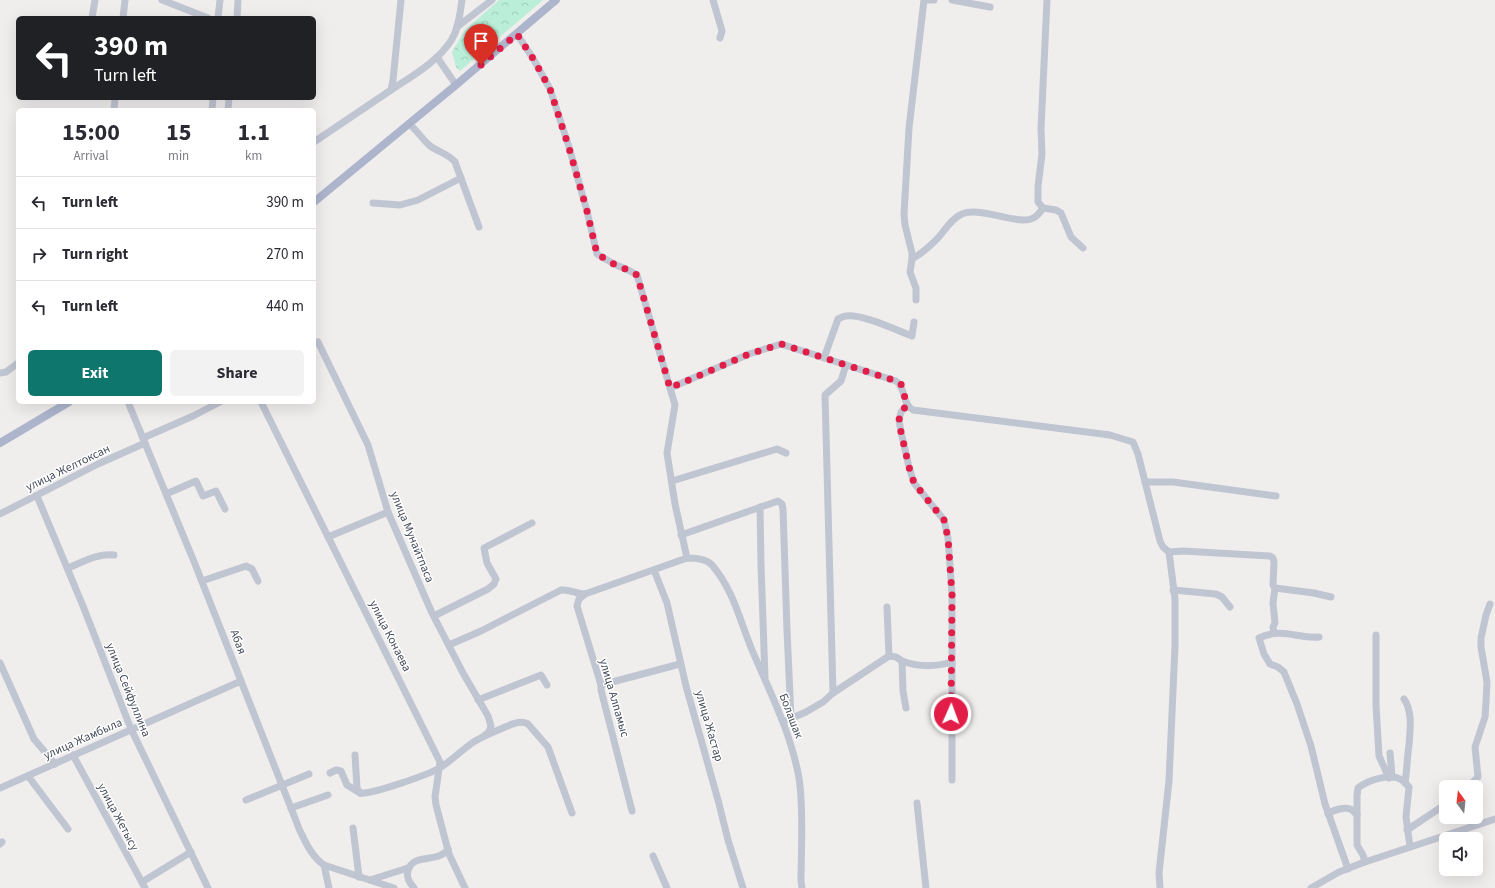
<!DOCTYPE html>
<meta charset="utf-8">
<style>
:root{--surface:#fff;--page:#f2f2f3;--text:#2b2b33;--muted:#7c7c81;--line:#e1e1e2;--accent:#0f766e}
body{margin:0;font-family:"Source Sans 3",sans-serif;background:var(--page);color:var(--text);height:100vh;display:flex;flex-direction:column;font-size:15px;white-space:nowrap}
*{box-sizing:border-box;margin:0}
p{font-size:13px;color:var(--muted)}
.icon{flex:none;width:22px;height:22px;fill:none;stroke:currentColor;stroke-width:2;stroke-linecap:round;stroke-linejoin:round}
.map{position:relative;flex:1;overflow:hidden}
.sheet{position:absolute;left:16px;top:108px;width:300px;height:296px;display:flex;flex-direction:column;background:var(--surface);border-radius:6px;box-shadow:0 4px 16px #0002}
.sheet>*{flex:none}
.hud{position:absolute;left:16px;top:16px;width:300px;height:84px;border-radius:6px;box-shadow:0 4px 16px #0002;background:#202124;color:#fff;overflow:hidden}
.needle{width:26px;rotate:345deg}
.tools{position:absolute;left:1439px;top:780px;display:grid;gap:8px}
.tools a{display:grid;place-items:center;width:44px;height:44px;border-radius:6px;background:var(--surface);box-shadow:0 4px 16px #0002;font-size:20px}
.pin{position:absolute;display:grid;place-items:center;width:34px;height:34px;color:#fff;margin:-41px -17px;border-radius:50% 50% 50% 0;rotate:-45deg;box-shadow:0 0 4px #0007}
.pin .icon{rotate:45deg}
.me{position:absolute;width:44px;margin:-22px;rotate:2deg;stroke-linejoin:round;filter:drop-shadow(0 0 3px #0008)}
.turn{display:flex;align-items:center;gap:14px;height:84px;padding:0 12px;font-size:18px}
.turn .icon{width:52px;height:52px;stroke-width:2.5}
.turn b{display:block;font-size:28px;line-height:34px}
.eta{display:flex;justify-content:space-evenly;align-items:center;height:68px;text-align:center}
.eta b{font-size:24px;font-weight:700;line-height:28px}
.primary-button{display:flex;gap:8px;margin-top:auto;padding:8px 12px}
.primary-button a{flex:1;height:46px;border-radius:6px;background:var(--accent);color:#fff;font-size:16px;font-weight:700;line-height:46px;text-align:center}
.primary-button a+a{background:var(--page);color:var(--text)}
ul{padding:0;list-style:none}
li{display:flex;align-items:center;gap:12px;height:52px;padding:0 12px;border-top:1px solid var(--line)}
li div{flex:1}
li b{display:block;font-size:15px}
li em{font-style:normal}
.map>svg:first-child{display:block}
.forest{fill:url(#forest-crowns)}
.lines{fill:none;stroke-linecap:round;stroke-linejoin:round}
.minor{stroke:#c0c5d2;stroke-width:7}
.major{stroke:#acb5cc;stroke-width:8}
.route{stroke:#e11d48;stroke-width:7;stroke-dasharray:0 12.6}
.labels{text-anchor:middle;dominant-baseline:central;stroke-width:3;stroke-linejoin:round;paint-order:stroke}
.street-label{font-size:12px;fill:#454c5a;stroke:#fff}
</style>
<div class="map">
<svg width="1495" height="888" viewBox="0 0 1495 888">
<defs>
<pattern id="forest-crowns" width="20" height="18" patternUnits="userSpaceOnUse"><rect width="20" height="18" fill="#baeed9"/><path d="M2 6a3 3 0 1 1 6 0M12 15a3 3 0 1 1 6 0" fill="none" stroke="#a1cebc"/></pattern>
</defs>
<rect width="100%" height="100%" fill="#f0eded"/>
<!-- forest -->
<path class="forest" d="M499 0H543L460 71 456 67 452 52 465 30Z"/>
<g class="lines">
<!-- minor -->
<g class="minor">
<path d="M162 0 208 18"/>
<path d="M713 0 722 31 720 38"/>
<path d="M927 0H934"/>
<path d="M952 0 990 7"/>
<path d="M1047 0 1041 129 1042 154 1038 186V202L1043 208 1056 210 1061 213 1071 237 1083 248"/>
<path d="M92 18 95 0"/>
<path d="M123 18 125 0"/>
<path d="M218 18 220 0"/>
<path d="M237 18 238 0"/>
<path d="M457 27 492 0"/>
<path d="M517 34 534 60 550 89 569 147 587 211 597 254 614 264 630 271 637 275 675 405 667 453 675 504 687 558"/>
<path d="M437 57 456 85"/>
<path d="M391 90C412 76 439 61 452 39 459 28 460 12 462 0"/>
<path d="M114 110 115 98"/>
<path d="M212 110 213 98"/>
<path d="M228 110 229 98"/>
<path d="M409 124C417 130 422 139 429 145 437 152 448 153 455 162L479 227"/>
<path d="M314 142 391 90 393 80 401 0"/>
<path d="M373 203 400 205 418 200 461 178"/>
<path d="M912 259C921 254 929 247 936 240 944 232 950 220 960 215 979 204 1020 228 1035 217 1038 215 1041 211 1043 208"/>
<path d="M916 300V288L910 272 912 259V253L905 225 904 214 909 128 924 0"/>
<path d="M314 344 318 342 368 445 388 512 432 613 463 673 488 716 491 726 489 732 485 735"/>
<path d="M824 358 838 319C840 318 843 316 846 316 863 314 896 330 912 336L914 322"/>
<path d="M0 373 6 372 18 363"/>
<path d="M670 388 749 354 781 344 896 381C906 388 902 404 913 410L1110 435 1133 442 1138 454 1160 541 1163 547 1169 552 1183 551 1252 555 1270 556 1273 558 1274 562 1273 585 1275 588 1273 603 1275 623 1273 627 1274 633"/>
<path d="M128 402 195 564 300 831C306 843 312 857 324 865L394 888"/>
<path d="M261 402 440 762 435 797 436 805 449 854 465 888"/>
<path d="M907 405 901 412 899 420 901 432 909 467 914 483 944 520 948 538 952 594V780"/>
<path d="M143 438 193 416 220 402"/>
<path d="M672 481 777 449 786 453"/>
<path d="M1145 482H1173L1276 496"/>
<path d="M166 494 196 481 203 496 216 491 225 509"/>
<path d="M37 496 83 606 131 729 208 888"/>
<path d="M760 507 761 565 765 677"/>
<path d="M0 514 98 464 145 443"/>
<path d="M681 535 778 501 782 504 783 509 787 630 791 718"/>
<path d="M328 537 388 512"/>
<path d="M68 568C83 562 98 553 114 555"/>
<path d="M654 570 667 603 686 686 718 800 728 840 743 888"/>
<path d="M202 581 246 566 252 569 258 581"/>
<path d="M1275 588 1314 593 1331 597"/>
<path d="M1173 590 1216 594 1222 597 1230 607"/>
<path d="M585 594 579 599 577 606 601 685V690L632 811"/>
<path d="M434 616 488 589 494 584 496 579 487 563 484 548 532 523"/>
<path d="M1376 635V705L1379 756 1389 778"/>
<path d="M1319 637C1298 639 1282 627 1259 638L1264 654 1270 664 1278 667 1284 672 1297 704 1311 746 1325 804 1348 869"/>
<path d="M449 645 481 631 561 590C570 589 576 594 585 594L687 558C695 558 707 559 712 565 734 591 740 621 752 650 770 692 791 733 799 778 804 810 801 849 801 881L802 888"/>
<path d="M889 656 896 657 902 661 903 691 906 708"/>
<path d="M902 661C918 667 935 667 952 662"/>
<path d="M0 663 34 739 55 764"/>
<path d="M601 685 680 664"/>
<path d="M833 693 825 395 841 381 846 365"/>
<path d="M1404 699C1413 712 1410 730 1409 745 1407 758 1407 770 1405 783"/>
<path d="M478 700 541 675 547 685"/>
<path d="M787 720 806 712 823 702 833 693 889 656 887 607"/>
<path d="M1390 753 1392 776"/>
<path d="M73 755 145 888"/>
<path d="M355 755 357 788 360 793C370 795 431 774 441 767 452 760 461 751 472 743 482 736 494 732 505 727 513 724 520 720 528 724L548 747 572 813"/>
<path d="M330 773 336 770 341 771 347 785 360 793"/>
<path d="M28 776 68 829"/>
<path d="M1468 787 1478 777 1475 747 1485 717 1486 702 1487 682 1481 647V638L1486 615 1490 604"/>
<path d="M0 788 241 681"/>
<path d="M246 800 309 774"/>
<path d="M917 803 926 888"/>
<path d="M291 808 328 795"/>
<path d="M1328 814C1333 810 1346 806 1352 810 1354 811 1355 813 1357 815"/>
<path d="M353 828 359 877"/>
<path d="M1407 830 1446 804"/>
<path d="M0 844 2 842"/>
<path d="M653 856 667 888"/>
<path d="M1365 862 1363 855 1357 845V796L1358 788C1368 780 1390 773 1402 780 1405 782 1407 785 1409 787L1406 817 1410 847"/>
<path d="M324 865 329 888"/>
<path d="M370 880 408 868"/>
<path d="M142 882 191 852"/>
<path d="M414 888C410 883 406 878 408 871 412 852 439 864 448 849"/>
<path d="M1160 888 1159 873 1169 781 1175 646V599L1169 552"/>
<path d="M1311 888 1339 872 1362 863 1495 819"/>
</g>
<!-- major -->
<g class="major">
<path d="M314 202 456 85 556 0"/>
<path d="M0 443 69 402"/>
</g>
</g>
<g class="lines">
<!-- route -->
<path class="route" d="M481 65 517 34 534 60 550 89 569 148 587 211 597 254 614 264 630 271 637 275 670 388 749 354 781 344 896 381 901 384 907 405 901 412 899 420 901 432 909 467 914 483 944 520 948 538 952 594 951 714"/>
</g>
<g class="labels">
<!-- street labels -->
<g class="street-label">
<text transform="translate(68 468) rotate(-26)">улица Желтоксан</text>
<text transform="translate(412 537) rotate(68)">улица Мунайтпаса</text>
<text transform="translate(390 636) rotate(63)">улица Конаева</text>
<text transform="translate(238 642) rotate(69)">Абая</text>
<text transform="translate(128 690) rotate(68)">улица Сейфуллина</text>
<text transform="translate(614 698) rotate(74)">улица Алпамыс</text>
<text transform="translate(791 716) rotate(69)">Болашак</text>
<text transform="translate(709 726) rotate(74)">улица Жастар</text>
<text transform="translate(83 739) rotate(-24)">улица Жамбыла</text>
<text transform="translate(118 817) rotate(62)">улица Жетысу</text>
</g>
</g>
</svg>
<div class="tools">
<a><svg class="needle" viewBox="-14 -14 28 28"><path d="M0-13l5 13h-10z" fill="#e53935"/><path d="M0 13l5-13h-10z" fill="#7c7c81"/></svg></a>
<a><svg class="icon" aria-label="sound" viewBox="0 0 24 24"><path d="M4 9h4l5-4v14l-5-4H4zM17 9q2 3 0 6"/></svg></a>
</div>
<div class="pin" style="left:481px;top:65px;background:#d93025"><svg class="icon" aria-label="arrive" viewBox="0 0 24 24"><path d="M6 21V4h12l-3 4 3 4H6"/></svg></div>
<svg class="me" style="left:951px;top:714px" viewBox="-20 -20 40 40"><circle r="17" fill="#e11d48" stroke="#fff" stroke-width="3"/><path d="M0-11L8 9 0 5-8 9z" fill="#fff"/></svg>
<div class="hud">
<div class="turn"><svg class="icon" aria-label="left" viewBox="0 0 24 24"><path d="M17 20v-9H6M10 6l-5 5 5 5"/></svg><div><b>390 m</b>Turn left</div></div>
</div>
<section class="sheet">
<div class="eta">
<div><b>15:00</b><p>Arrival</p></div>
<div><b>15</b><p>min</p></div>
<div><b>1.1</b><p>km</p></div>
</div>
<ul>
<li><svg class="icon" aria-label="left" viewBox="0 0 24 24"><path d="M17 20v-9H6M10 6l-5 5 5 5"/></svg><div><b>Turn left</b></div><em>390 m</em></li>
<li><svg class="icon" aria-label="right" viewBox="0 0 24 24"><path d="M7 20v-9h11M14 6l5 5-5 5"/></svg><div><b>Turn right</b></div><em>270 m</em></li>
<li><svg class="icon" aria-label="left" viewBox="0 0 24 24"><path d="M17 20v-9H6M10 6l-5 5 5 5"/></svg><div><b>Turn left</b></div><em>440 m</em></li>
</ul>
<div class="primary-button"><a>Exit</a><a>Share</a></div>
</section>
</div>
